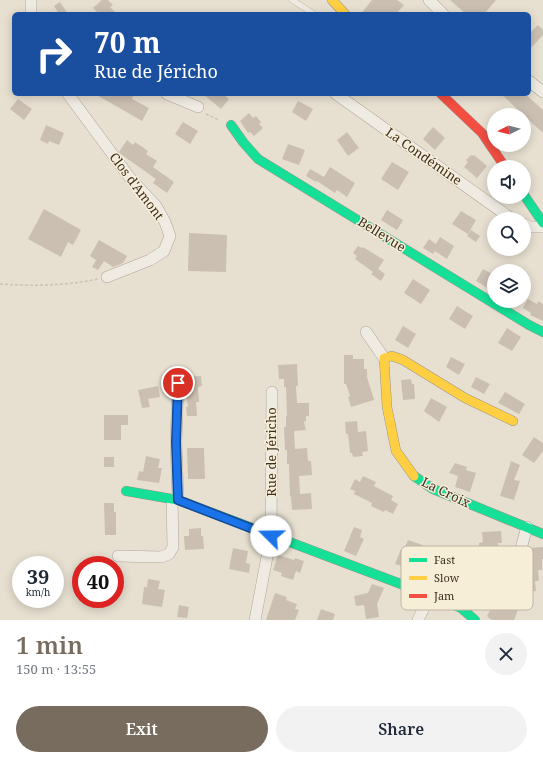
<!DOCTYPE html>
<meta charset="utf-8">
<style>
:root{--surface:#fff;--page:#f2f2f3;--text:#1f2937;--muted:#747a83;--accent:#786c5e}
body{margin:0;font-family:"Noto Serif",serif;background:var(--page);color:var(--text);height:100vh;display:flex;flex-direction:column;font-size:15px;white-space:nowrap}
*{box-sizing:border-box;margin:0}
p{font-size:13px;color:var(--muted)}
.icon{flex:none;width:22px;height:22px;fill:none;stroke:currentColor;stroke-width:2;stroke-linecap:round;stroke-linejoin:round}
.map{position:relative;height:620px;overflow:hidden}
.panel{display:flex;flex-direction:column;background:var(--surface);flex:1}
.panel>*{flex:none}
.hud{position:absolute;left:12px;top:12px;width:519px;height:84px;border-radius:6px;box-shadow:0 2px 10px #0003;background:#1a4fa0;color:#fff;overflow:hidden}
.needle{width:26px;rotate:264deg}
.buttons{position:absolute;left:487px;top:108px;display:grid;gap:8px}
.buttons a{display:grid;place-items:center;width:44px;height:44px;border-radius:50%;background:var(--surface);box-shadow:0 2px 10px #0003;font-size:20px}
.speed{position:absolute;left:12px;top:556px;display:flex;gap:8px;font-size:20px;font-weight:700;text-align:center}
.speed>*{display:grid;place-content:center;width:52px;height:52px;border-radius:50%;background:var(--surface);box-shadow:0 2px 10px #0003;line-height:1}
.speed small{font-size:10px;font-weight:400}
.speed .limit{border:6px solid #d22;background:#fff;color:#111}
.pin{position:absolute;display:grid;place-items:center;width:34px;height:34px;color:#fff;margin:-17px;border:2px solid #fff;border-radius:50%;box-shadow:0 1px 4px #0007}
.me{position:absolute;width:44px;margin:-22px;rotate:292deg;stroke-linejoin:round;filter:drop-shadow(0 0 3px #0008)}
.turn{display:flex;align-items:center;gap:14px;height:84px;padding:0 16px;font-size:18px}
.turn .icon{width:52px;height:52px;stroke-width:2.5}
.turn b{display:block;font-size:28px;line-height:34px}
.round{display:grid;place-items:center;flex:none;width:42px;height:42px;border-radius:21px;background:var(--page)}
.headline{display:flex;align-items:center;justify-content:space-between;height:68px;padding:0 16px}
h1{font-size:24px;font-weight:600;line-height:30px;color:var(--accent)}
.button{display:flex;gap:8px;margin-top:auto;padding:8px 16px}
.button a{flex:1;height:46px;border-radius:24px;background:var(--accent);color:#fff;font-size:16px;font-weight:600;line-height:46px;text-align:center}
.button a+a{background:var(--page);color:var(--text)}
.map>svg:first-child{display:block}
.building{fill:#cbbfb2}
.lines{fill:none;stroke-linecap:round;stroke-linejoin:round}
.lane-casing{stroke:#ada599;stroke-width:6}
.street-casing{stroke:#ada599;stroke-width:12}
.fast-casing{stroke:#9c958a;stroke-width:10}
.slow-casing{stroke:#9c958a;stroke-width:10}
.jam-casing{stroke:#9c958a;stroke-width:10}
.path{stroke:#c8c2b9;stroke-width:1.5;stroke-dasharray:3 2;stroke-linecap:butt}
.lane{stroke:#efebe3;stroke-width:5.5}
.street{stroke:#efebe3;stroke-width:11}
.fast{stroke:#16e098;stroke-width:9}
.slow{stroke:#ffcf43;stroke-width:9}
.jam{stroke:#f24e42;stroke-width:9}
.route-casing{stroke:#114b97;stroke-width:10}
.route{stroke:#1a73e8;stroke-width:7}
.labels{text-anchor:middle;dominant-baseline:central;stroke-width:3;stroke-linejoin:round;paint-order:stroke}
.street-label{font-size:13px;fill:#3d2e20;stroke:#f7eed8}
.key{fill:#f7eed8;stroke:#bfb4a1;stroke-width:1}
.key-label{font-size:11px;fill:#3d2e20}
</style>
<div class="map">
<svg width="543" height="620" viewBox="0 0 543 620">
<rect width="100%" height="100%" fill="#e7e0d1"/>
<!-- building -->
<g class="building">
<path d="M102 0H108L113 5 110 7 117 14H99L93 8Z"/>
<path d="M372 0H397L404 5 396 14H361Z"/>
<path d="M450 0H496L484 14H466Z"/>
<path d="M60 2 68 14H59L54 6Z"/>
<path d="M538 25 543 30V35L529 50V34Z"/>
<path d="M95 94H134L132 99 149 108 142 121Z"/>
<path d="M203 94H223L229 99 221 109Z"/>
<path d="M501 94H525L543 110V133Z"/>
<path d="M18 99 32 109 24 120 10 109Z"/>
<path d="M298 101 313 109 306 121 292 112Z"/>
<path d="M249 113 253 118 256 116 261 122 259 124 263 128 254 136 250 132 248 133 240 121Z"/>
<path d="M183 122 198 131 190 144 175 134Z"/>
<path d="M46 125 64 133 59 145 49 141 48 144 40 140Z"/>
<path d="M433 127 445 138 435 150 423 139Z"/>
<path d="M347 132 359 148 348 156 337 140Z"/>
<path d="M127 140 133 145 135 142 148 151 146 154 157 161 153 167 174 182 167 193 153 183 156 179 122 155 119 152Z"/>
<path d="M288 144 305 150 299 165 282 159Z"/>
<path d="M471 155 473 156 474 155 487 166 477 178 464 167 468 162 466 160Z"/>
<path d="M392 162 409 172 398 190 381 179Z"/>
<path d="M330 167 355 183 347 197 337 190 335 193 317 181 316 182 306 176 310 169 324 177Z"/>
<path d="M44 209 81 230 73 245 68 242 61 257 28 239Z"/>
<path d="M387 210 403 220 397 230 381 220Z"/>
<path d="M461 211 476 220 468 234 452 224Z"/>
<path d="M471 230 480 236 476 242 467 236Z"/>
<path d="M189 233 227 235 226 272 188 271Z"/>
<path d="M440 237 454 246 447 259 435 251 433 254 423 248 429 239 436 244Z"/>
<path d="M99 240 127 256 123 263 113 267 104 261 98 270 92 267 96 260 90 256Z"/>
<path d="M358 246 362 248 363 247 384 260 378 269 385 274 381 281 371 274 373 272 355 259 357 256 353 253Z"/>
<path d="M483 269 494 275V292L476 281Z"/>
<path d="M413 279 430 290 421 304 404 293Z"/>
<path d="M528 299 537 304 538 301 543 304V321L530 315 531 313 523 308Z"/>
<path d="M457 306 473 316 465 329 449 319Z"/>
<path d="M403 326 416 334 408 348 395 340Z"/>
<path d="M507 328 521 337 512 351 498 343Z"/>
<path d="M344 355H353V359H364V369H367V377L374 400 351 407 348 397 350 396 346 384H344Z"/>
<path d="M451 357 465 364 459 375 446 367Z"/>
<path d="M297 364 298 386H296L297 403H309V416H306V421L304 422 306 430 294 431 295 449 307 448 308 461H311L312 475 299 476 300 494 311 493 312 509 292 510 291 496 290 497 289 464H287V450H285L284 427H286V416H287L286 387H284V379H279L278 365Z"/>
<path d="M201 376 202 386 198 387 199 402H196L197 416H187L186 407H188L186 387 185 388 184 377Z"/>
<path d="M476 377 490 384 484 394 471 387Z"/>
<path d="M411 379 412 384H414L415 399 403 400 401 380Z"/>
<path d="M158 386 160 397 148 399 150 407 142 408 138 390Z"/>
<path d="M505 392 525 404 519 414 498 403Z"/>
<path d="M431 398 447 407 439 422 424 411Z"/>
<path d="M104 415H128V425H121V440H104Z"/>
<path d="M357 421 358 432 366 431 368 451 362 452 363 456 353 457 352 453H350L348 434H346L345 422Z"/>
<path d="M534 437 543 443V451L534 463 522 455Z"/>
<path d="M187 448H204L205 479H188Z"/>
<path d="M146 456 160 459 158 468H162L159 483 137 480 139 471 143 472Z"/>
<rect x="104" y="457" width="10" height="10"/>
<path d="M511 461 520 465 514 480 520 481 514 500 500 496Z"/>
<path d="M455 463 467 467 466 470 476 473 470 492 455 487 458 476 449 473Z"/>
<path d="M363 476 376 482 374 486 393 496 391 500 398 504 393 514 385 510 384 512 371 506 372 503 354 494 355 491 350 489 355 479 360 482Z"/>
<path d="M104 503H114V512H116V535H105Z"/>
<path d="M354 527 362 530 360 537 364 539 356 556 344 551Z"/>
<path d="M201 528V536H203L204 549 185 550 184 536H189V529Z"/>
<path d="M501 531 502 543H498L499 554H495L496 564 477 566 476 553H479V543L483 542 482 532Z"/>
<path d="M408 540 423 545 416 566 408 563 406 567 395 564 401 549 404 550Z"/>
<path d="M543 547V559H542V570H538L539 581H535L536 591 517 593 516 589 525 559H526L528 548Z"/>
<path d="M233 548 248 551 246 563 250 564 249 573 229 569Z"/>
<path d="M278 555 294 560 295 558 304 561 300 573 296 571 293 580 281 576 282 573 273 570Z"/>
<path d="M148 579 160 581 158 589 165 590 162 607 142 604 144 587H147Z"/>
<path d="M372 584 384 588 377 604 379 617 366 619 364 605 356 606 354 596 368 593Z"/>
<path d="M275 593 287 597 286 600 297 604 295 609 299 610 295 620H266Z"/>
<path d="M498 594 518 610 514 620H493L490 619 487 616Z"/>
<path d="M179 605 189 607 187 618 177 617Z"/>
<path d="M321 609 335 614 333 620H317Z"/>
</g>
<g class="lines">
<defs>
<path id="lane" d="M292 0 314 14"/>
<g id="street">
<path d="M31 0V14"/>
<path d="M429 0 443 14"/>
<path d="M529 81 543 92"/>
<path d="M68 94 130 178 156 206 165 222 170 236 164 251 150 260 107 277"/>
<path d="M167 94 198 107"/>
<path d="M336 94 512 219"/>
<path d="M524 224 530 227H543"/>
<path d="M366 332 384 358"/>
<path d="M178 500 176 442 178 383"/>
<path d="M118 556 161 557 169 554 173 547 172 500"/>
<path d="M510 587 527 527"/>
<path d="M255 620 271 536 272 392"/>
<path d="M418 620 430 595"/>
</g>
<g id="fast">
<path d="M231 125 243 142 258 159 529 325 543 332"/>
<path d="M524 195 543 223"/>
<path d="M414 476 433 489 543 534"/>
<path d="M126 491 178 500 430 595 461 608 475 620"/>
</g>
<g id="slow">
<path d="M332 0 345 14"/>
<path d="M414 476 396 451 387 407 384 358 392 356 403 360 465 398 513 421"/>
</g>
<path id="jam" d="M441 94 482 133 505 167"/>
</defs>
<!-- lane casing -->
<use href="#lane" class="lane-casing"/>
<!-- street casing -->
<use href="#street" class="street-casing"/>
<!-- fast casing -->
<use href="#fast" class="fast-casing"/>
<!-- slow casing -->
<use href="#slow" class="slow-casing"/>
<!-- jam casing -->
<use href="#jam" class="jam-casing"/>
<!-- path -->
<g class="path">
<path d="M206 114 219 120"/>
<path d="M0 284C33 286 65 286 98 279"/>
</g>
<!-- lane -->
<use href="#lane" class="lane"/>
<!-- street -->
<use href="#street" class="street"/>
<!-- fast -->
<use href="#fast" class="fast"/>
<!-- slow -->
<use href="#slow" class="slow"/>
<!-- jam -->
<use href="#jam" class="jam"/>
</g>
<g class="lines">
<defs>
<path id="route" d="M178 383 176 442 178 500 271 536"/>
</defs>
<!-- route casing -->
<use href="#route" class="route-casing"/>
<!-- route -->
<use href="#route" class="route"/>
</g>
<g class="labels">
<!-- street labels -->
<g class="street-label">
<text transform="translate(424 156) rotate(35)">La Condémine</text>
<text transform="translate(137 186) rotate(53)">Clos d'Amont</text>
<text transform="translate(382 234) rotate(32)">Bellevue</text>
<text transform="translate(271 452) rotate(-90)">Rue de Jéricho</text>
<text transform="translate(446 492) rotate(26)">La Croix</text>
</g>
</g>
<!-- legend -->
<rect x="401" y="546" width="132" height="64" rx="6" class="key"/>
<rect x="409" y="558" width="18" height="4" fill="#16e098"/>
<rect x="409" y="576" width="18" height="4" fill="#ffcf43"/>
<rect x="409" y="594" width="18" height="4" fill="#f24e42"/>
<g class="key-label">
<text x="434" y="564">Fast</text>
<text x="434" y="582">Slow</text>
<text x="434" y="600">Jam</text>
</g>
</svg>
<div class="buttons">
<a><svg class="needle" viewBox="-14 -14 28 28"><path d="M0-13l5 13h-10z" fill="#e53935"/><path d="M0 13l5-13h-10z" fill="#747a83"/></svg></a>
<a><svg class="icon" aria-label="sound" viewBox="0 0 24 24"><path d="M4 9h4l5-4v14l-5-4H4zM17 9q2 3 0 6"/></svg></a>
<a><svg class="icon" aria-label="search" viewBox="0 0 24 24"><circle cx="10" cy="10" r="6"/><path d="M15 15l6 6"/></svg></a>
<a><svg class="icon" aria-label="layers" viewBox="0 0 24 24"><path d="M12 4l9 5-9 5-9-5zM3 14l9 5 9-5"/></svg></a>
</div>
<div class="speed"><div>39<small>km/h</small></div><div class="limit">40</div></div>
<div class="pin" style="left:178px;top:383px;background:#d93025"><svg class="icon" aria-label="arrive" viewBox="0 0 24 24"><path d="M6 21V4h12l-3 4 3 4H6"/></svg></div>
<svg class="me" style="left:271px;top:536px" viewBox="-20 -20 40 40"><circle r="19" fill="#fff"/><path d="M0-13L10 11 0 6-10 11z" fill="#1a73e8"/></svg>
<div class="hud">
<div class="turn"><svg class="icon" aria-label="right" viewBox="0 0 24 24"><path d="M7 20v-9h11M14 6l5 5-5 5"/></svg><div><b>70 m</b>Rue de Jéricho</div></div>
</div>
</div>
<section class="panel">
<div class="headline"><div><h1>1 min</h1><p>150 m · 13:55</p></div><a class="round"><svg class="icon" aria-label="close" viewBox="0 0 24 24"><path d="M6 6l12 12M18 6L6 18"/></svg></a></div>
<div class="button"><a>Exit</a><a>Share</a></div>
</section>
